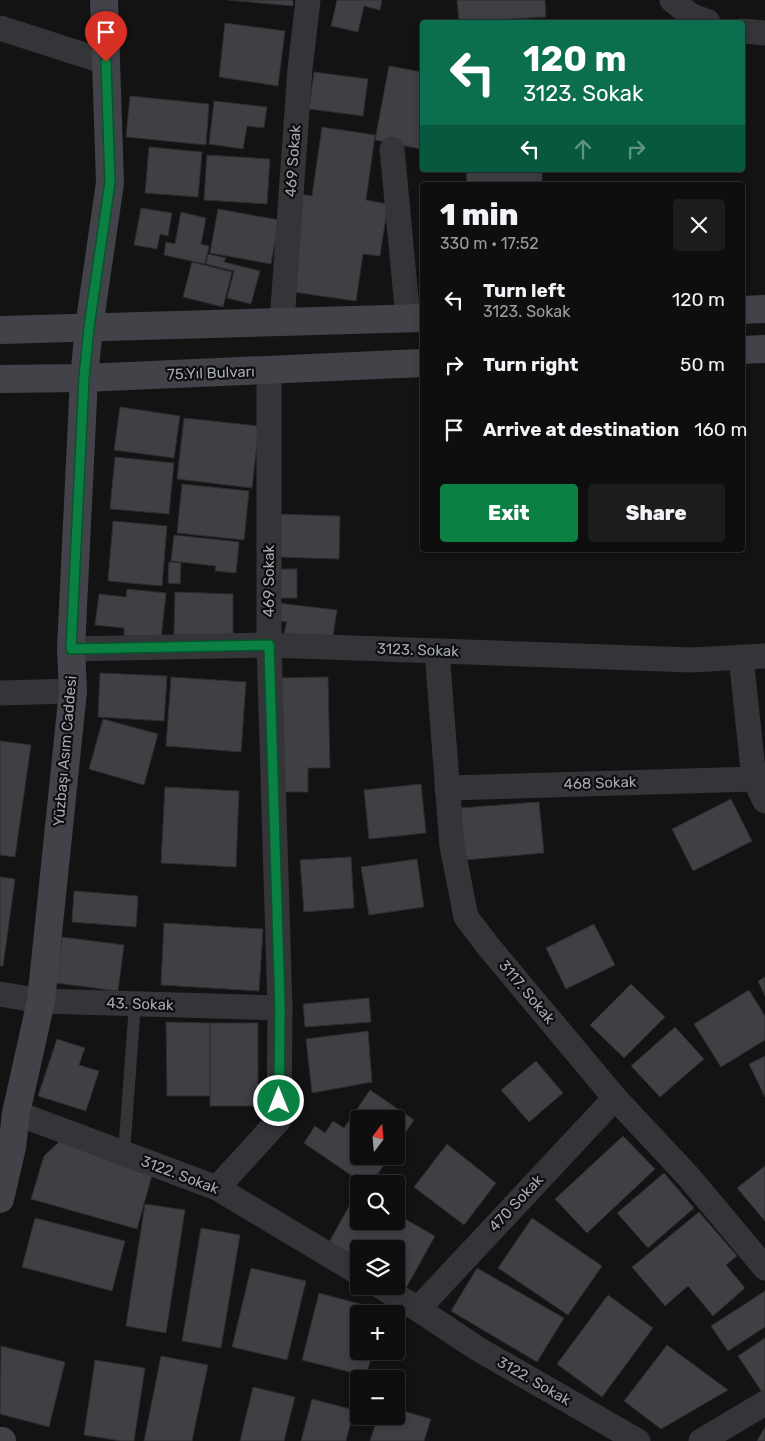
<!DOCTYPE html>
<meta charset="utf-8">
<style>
:root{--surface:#0e0e0f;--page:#1c1c1d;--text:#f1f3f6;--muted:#9b9c9e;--line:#2e2e2f;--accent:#0b8043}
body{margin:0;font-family:Rubik,sans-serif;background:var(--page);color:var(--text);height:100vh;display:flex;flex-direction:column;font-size:19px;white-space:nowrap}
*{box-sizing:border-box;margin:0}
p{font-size:16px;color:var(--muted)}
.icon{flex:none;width:28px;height:28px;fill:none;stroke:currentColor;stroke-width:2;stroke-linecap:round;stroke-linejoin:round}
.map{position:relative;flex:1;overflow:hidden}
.sheet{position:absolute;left:420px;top:182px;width:325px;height:370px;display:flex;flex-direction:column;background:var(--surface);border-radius:5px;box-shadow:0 2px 8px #0003,0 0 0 1px var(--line)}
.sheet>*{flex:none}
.banner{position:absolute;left:420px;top:20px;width:325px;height:152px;border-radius:5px;box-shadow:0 2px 8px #0003,0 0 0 1px var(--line);background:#0b6e4f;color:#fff;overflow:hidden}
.needle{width:32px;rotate:16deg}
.controls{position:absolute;left:350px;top:1110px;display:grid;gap:10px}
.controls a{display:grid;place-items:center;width:55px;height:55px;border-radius:5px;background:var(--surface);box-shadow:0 2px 8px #0003,0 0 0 1px var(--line);font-size:25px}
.pin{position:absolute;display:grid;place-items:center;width:42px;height:42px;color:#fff;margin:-51px -21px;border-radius:50% 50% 50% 0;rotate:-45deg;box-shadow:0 0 5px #0007}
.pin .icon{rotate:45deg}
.me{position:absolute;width:55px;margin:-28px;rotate:0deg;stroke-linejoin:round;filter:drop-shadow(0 0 4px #0008)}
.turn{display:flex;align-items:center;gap:18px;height:105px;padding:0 20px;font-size:22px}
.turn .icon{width:65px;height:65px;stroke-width:2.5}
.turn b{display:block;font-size:35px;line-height:42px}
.lanes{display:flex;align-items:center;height:48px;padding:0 20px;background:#0003;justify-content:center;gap:25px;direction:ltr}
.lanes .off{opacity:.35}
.round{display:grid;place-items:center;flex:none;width:52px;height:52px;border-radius:5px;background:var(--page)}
.head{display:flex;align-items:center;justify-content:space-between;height:85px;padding:0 20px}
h1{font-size:30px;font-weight:800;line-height:38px}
.primary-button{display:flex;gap:10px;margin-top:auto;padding:10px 20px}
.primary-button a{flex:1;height:58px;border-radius:5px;background:var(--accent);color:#fff;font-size:20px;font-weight:800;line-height:58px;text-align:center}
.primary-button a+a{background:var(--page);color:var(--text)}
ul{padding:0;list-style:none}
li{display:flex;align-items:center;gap:15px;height:65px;padding:0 20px}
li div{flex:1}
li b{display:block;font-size:19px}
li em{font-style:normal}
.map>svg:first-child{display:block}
.building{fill:#3f4044;stroke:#2d2d30}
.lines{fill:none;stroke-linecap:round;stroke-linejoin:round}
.lane{stroke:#343439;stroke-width:12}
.street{stroke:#343439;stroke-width:25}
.secondary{stroke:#424349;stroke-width:28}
.route-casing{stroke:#07532c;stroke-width:12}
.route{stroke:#0b8043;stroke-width:9}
.labels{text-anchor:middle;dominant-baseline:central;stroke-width:4.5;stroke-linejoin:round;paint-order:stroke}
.street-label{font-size:15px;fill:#a5a9b4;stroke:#0e0e0f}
</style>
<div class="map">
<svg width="765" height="1441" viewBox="0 0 765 1441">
<rect width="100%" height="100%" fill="#131314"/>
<!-- building -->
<g class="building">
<path d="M228 0H293V6Z"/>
<path d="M337 0H382L380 10 364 6 358 32 331 26Z"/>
<path d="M457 0H545L546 17 459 22Z"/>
<path d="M225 23 285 31 278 86 219 77Z"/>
<path d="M389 66 422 72V143L421 149 375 140Z"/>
<path d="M314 72 368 79 363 116 309 109Z"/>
<path d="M130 96 209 104 206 145 126 137Z"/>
<path d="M214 101 267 107 264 128 247 126 243 149 209 144Z"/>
<path d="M322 127 375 135 366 200 388 204 380 256 363 254 356 301 286 291 300 194 312 196Z"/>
<path d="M149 147 202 152 198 197 145 193Z"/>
<path d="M207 155 270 159 267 204 204 200Z"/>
<path d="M466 170H542V185H467Z"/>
<path d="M141 208 172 213 168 236 160 234 157 249 134 245Z"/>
<path d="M218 209 279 220 271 264 210 253Z"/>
<path d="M181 212 206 218 201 244 209 246 205 264 164 255 166 242 175 244Z"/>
<path d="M208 254 226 258 224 262 260 271 251 304 227 298 234 271 206 264Z"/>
<path d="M192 262 232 272 223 307 183 297Z"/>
<path d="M120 407 180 416 174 458 114 450Z"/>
<path d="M184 418 259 426 252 488 177 479Z"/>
<path d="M115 457 174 463 169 514 110 509Z"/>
<path d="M182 484 249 491 244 540 177 533Z"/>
<path d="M277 514 340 516 339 559 278 557Z"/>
<path d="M113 521 167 526 162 586 108 581Z"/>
<path d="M174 535 239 542 236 573 215 571 216 566 171 561Z"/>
<path d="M169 562 181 563 180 584 168 583Z"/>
<rect x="275" y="569" width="22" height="29"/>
<path d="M127 589 166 593 161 639 124 635V628L95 625 99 594 126 597Z"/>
<path d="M175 592 233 594V636L174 635Z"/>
<path d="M277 603 337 610 332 643 283 637 287 622 275 620Z"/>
<path d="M100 673 167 676 164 721 98 717Z"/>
<path d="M171 677 246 682 241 752 166 746Z"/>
<path d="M328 677 330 768H308V792H278L276 678Z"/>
<path d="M103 719 158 734 144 785 89 769Z"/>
<path d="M0 741 31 745 15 857 0 855Z"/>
<path d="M421 784 426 833 369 839 364 790Z"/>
<path d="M165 787 239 791 236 867 161 863Z"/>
<path d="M731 799 752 841 693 871 672 829Z"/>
<path d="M539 802 544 853 465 860 460 808Z"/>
<path d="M351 857 354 908 304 912 300 860Z"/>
<path d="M417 859 424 907 369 915 361 867Z"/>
<path d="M0 877 15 879 3 966H0Z"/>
<path d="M74 891 138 896 136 927 72 922Z"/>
<path d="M164 923 263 929 259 991 161 985Z"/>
<path d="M594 924 615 965 566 989 546 948Z"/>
<path d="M62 937 124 945 118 991 56 983Z"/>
<path d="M765 977V996L758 981Z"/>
<path d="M631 984 665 1017 624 1058 590 1025Z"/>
<path d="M749 990 765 1016V1040L721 1067 694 1024Z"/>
<path d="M369 998 371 1022 305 1027 303 1004Z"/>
<path d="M166 1022 210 1023V1096H167Z"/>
<rect x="210" y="1023" width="48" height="83"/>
<path d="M675 1027 704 1059 660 1097 631 1066Z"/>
<path d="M368 1031 372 1082 312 1093 306 1039Z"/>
<path d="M57 1039 85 1048 79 1065 99 1071 86 1111 38 1096Z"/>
<path d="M765 1056V1097L749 1064Z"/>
<path d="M536 1061 563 1093 529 1122 501 1090Z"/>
<path d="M370 1090 414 1120 396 1146V1119H359V1156H390L371 1184H364L304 1143 315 1126 325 1133 333 1121 344 1128Z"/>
<path d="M623 1136 655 1169 587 1233 555 1199Z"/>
<path d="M60 1141 154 1168 137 1229 31 1199 44 1156Z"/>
<path d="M447 1144 496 1183 464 1225 414 1187Z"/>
<path d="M765 1166V1221L737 1188Z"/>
<path d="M664 1173 694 1208 648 1248 617 1213Z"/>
<path d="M357 1192 359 1193V1221H396V1214L435 1236 406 1288 396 1283V1249H359V1262L328 1244Z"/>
<path d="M145 1204 185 1210 166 1333 126 1326Z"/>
<path d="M699 1212 737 1256 726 1265 745 1288 713 1316 688 1286 665 1306 632 1267Z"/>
<path d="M35 1218 125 1241 112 1291 22 1267Z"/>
<path d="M532 1218 602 1266 568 1315 498 1268Z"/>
<path d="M201 1228 240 1235 221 1348 182 1341Z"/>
<path d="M251 1268 306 1281 287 1360 232 1347Z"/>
<path d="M477 1268 564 1318 537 1362 451 1311Z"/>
<path d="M765 1291V1327L728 1351 711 1326Z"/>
<path d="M319 1293 383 1310 382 1314H359V1351H373L366 1376 302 1360Z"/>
<path d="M608 1295 653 1328 602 1397 557 1364Z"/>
<path d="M765 1338V1390L762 1392 738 1356Z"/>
<path d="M667 1345 728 1390 661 1429 624 1401Z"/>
<path d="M1 1346 65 1362 49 1427 0 1414Z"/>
<path d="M161 1356 208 1365 192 1441H144Z"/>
<path d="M95 1360 145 1368 134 1441H121L84 1435Z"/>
<path d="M253 1387 295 1397 284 1441H240Z"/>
<path d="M312 1399 354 1410 346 1441H301Z"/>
<path d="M396 1409 431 1419 424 1441H370L378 1416H396Z"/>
<path d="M765 1427V1441H757Z"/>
</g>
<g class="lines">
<!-- lane -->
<path class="lane" d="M124 1153 135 1004"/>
<!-- street -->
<g class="street">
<path d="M672 0 690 15 708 22"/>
<path d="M0 28 106 62"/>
<path d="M742 31 765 33"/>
<path d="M392 149 408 319"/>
<path d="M282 322 300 69 308 0"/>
<path d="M71 649 269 645 692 660 765 656"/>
<path d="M437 651 452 846 466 917 488 946 615 1098 688 1176 765 1268"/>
<path d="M741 657 754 779 765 801"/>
<path d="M0 693 73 691"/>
<path d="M447 788 754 779"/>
<path d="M0 994 41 1001 280 1008"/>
<path d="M16 1113 217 1188 359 1273"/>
<path d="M217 1188 279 1120 280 1008 269 645V370"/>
<path d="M380 1286 418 1309 478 1349 638 1441"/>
<path d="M418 1309 615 1098"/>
<path d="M701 1441 765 1403"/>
</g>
<!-- secondary -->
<g class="secondary">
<path d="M742 310 765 309"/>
<path d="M0 330 422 318"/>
<path d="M742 350 765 349"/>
<path d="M0 379 84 378 422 363"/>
<path d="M0 1199 12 1147 16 1113 41 1001 73 691 71 649 84 378 89 327 110 183 104 0"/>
<path d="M0 1441H2"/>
</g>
</g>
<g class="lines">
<defs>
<path id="route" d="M106 62 110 182 89 327 84 378 71 649 269 645 280 1008 279 1101"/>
</defs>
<!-- route casing -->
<use href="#route" class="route-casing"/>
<!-- route -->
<use href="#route" class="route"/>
</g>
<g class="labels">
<!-- street labels -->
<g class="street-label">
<text transform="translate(293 161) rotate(-86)">469 Sokak</text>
<text transform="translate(211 373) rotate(-2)">75.Yıl Bulvarı</text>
<text transform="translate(269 581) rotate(-90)">469 Sokak</text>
<text transform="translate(418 650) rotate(2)">3123. Sokak</text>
<text transform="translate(65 751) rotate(-85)">Yüzbaşı Asım Caddesi</text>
<text transform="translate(600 783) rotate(-2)">468 Sokak</text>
<text transform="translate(527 992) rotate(50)">3117. Sokak</text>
<text transform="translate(140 1004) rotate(2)">43. Sokak</text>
<text transform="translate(180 1175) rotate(21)">3122. Sokak</text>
<text transform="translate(516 1203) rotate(-47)">470 Sokak</text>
<text transform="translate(534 1381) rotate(30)">3122. Sokak</text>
</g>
</g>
</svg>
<div class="controls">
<a><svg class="needle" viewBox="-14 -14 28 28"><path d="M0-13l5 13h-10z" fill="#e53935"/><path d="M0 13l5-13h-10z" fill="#9b9c9e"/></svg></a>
<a><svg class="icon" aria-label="search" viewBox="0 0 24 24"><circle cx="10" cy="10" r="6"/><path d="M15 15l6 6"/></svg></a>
<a><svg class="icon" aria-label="layers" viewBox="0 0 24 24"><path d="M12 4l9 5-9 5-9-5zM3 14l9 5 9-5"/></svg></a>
<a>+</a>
<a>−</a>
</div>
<div class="pin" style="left:106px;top:62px;background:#d93025"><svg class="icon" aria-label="arrive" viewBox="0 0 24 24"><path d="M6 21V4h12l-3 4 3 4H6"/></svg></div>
<svg class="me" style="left:279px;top:1101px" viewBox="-20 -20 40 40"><circle r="17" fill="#0b8043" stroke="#fff" stroke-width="3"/><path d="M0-11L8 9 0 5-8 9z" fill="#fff"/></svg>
<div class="banner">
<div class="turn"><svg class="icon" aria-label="left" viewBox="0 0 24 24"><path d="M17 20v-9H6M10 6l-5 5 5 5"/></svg><div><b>120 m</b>3123. Sokak</div></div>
<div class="lanes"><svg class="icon" aria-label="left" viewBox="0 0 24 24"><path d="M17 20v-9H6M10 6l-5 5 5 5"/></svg><svg class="icon off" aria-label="ahead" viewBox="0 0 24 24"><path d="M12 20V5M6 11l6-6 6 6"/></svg><svg class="icon off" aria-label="right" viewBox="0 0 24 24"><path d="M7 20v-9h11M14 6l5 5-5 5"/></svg></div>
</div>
<section class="sheet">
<div class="head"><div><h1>1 min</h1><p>330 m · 17:52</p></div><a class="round"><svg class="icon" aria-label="close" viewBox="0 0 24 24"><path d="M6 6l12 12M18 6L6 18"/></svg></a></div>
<ul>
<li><svg class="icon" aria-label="left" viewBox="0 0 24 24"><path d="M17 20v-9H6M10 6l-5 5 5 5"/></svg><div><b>Turn left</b><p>3123. Sokak</p></div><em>120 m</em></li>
<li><svg class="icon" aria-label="right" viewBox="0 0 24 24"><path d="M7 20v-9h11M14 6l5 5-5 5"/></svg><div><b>Turn right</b></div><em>50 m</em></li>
<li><svg class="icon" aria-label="arrive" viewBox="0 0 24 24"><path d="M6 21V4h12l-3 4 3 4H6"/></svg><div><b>Arrive at destination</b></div><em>160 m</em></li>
</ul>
<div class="primary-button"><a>Exit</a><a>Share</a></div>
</section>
</div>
